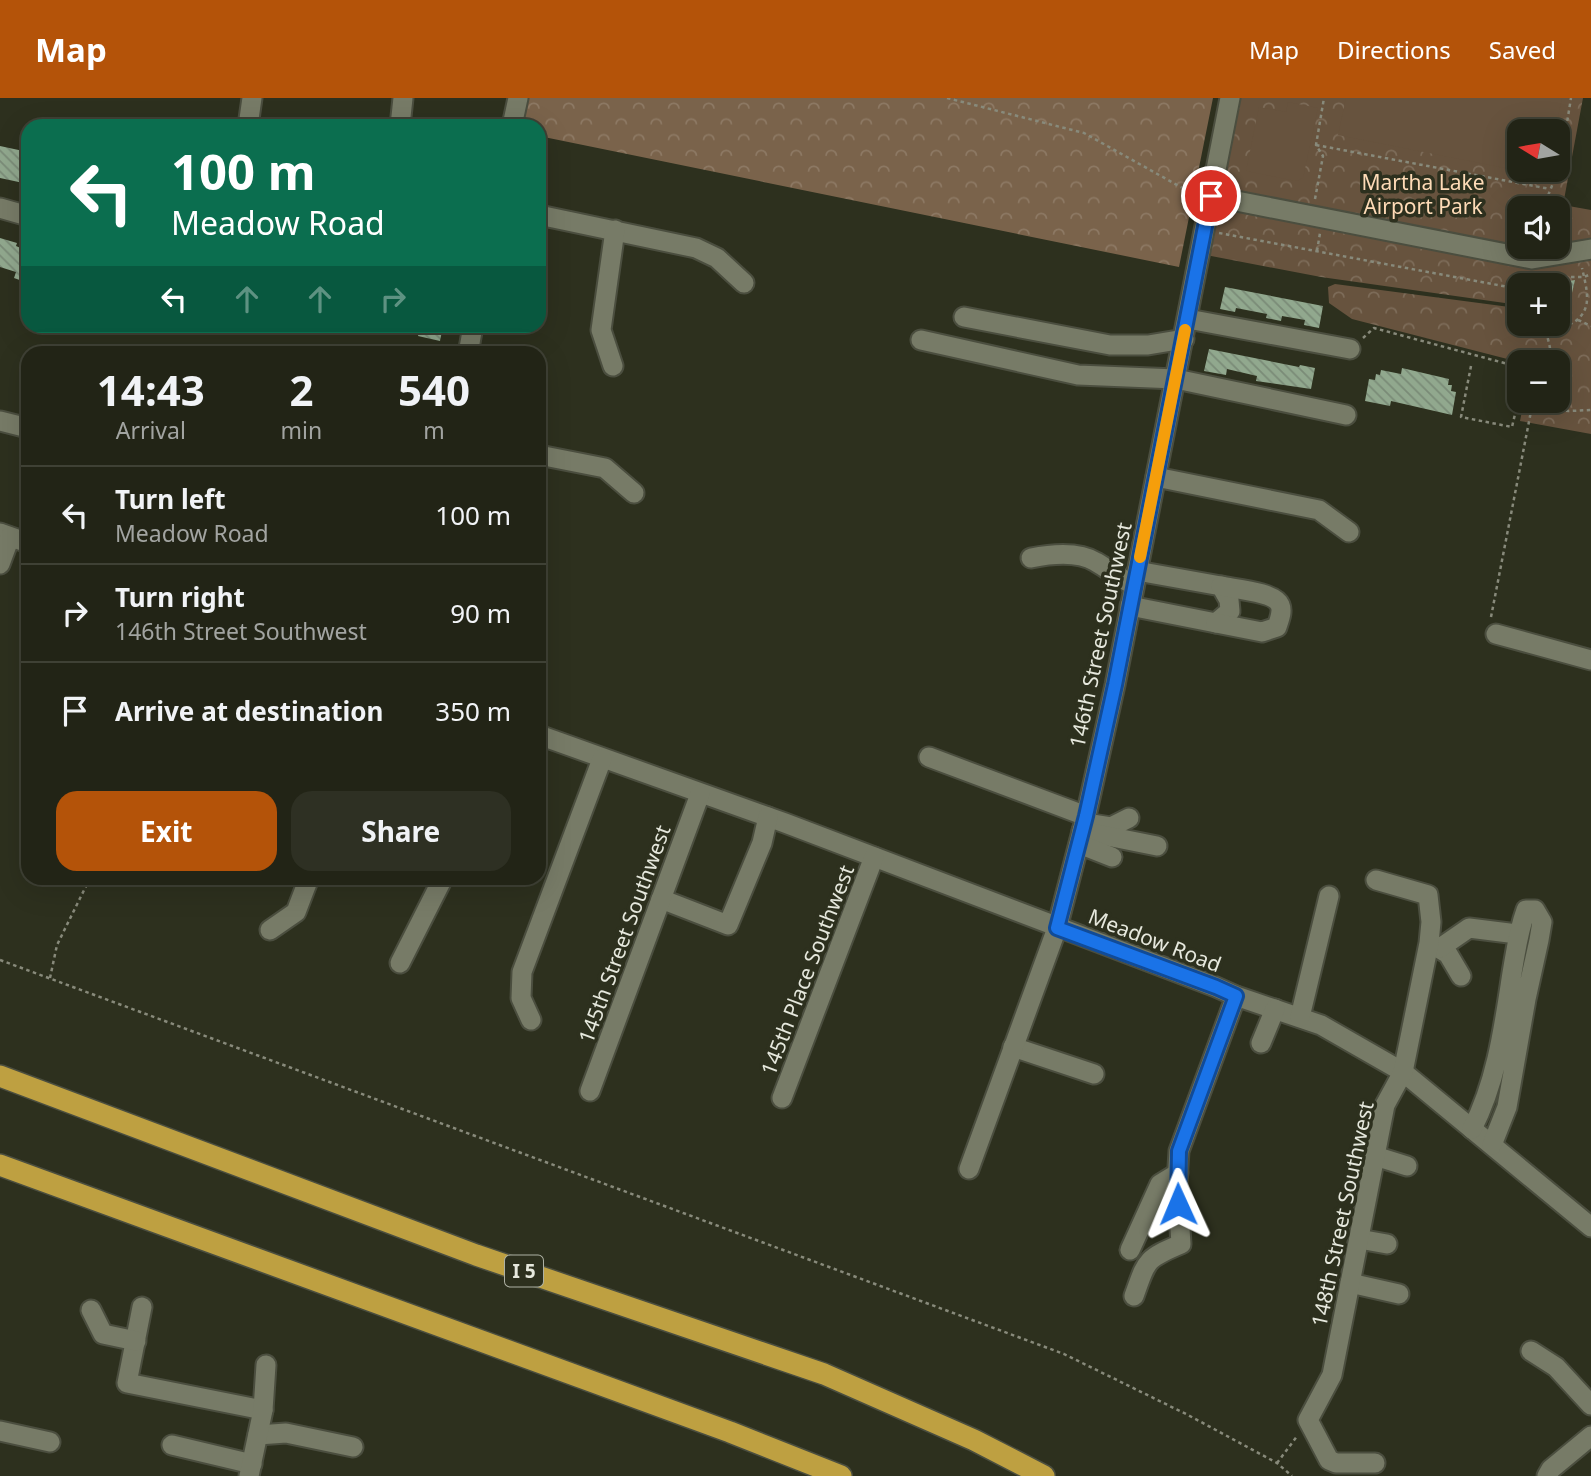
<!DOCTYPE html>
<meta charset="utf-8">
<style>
:root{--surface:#222416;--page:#2e3023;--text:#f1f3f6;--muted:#a2a4a1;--line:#3f4135;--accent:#b45309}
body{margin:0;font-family:"Noto Sans",sans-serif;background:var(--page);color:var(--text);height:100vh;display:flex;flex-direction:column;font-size:26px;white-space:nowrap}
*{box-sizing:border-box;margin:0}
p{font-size:23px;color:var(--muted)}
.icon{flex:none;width:38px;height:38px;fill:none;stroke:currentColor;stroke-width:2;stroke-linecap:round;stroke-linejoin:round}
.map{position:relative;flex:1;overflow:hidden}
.panel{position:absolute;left:21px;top:248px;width:525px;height:539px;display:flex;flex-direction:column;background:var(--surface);border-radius:21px;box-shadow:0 7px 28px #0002,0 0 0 2px var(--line)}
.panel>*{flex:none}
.top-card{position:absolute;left:21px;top:21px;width:525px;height:214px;border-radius:21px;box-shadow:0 7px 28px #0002,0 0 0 2px var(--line);background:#0b6e4f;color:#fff;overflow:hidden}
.needle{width:46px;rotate:281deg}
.tools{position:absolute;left:1507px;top:21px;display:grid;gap:14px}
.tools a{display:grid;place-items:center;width:63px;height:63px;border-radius:14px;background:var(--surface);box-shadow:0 7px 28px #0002,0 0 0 2px var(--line);font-size:35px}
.pin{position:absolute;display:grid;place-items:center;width:60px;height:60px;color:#fff;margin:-30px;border:4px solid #fff;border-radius:50%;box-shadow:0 2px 7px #0007}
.me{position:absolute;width:77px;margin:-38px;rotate:359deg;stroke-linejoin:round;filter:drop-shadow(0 0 5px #0008)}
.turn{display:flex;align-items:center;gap:24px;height:147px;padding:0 35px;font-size:32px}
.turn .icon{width:91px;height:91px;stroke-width:2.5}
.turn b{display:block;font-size:49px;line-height:60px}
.lanes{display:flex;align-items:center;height:66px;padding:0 35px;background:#0003;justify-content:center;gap:35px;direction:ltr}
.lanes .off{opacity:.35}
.eta{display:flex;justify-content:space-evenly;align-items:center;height:119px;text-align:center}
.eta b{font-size:42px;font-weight:700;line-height:49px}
.action{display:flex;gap:14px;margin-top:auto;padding:14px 35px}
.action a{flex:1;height:80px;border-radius:21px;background:var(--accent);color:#fff;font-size:28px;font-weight:700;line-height:80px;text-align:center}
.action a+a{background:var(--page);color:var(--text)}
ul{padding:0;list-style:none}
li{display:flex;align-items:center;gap:21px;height:98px;padding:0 35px;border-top:2px solid var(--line)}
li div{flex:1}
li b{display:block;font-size:26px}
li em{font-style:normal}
header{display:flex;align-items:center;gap:42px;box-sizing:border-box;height:98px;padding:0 35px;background:var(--accent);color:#fff}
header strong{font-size:33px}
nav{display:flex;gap:38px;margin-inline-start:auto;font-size:24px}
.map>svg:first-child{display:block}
.forest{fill:url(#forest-crowns)}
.park{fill:url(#park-crowns);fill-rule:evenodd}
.garden{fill:#67533e}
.building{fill:url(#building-back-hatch)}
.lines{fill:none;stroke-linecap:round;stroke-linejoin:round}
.minor-casing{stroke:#4b4e3f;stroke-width:23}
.highway-casing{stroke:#4b4e3f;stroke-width:24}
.path{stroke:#888a7b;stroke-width:2.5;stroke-dasharray:3.5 3.5;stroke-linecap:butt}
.minor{stroke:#777b67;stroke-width:19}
.highway{stroke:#bea041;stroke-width:21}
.route-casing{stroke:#114b97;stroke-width:18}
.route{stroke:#1a73e8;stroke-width:12}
.slow{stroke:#f59e0b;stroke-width:12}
.labels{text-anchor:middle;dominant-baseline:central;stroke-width:7;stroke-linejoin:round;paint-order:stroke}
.shield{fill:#2d301e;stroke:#aeb1a4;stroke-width:2}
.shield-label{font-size:19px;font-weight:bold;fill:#e6e8dd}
.park-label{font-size:21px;fill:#fedbb7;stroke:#2d301e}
.street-label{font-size:21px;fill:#e6e8dd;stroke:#2d301e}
</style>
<header>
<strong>Map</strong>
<nav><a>Map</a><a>Directions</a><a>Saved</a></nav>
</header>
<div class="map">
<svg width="1591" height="1378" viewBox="0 0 1591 1378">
<defs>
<pattern id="forest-crowns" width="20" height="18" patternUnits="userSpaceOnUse" patternTransform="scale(1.75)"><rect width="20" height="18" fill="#7a634b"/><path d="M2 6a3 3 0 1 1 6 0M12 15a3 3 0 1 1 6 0" fill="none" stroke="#8d7964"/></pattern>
<pattern id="park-crowns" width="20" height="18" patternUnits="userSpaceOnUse" patternTransform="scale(1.75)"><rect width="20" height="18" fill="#67533e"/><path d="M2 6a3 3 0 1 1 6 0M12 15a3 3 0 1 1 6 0" fill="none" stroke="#7d6c59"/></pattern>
<pattern id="building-back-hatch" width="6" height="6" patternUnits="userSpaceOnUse" patternTransform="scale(1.75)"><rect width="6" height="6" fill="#91a88e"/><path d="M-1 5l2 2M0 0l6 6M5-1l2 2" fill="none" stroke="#7a8b77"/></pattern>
</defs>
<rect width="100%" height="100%" fill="#2d301e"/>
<!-- forest -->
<path class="forest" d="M527 0H1213L1179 169 539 38V28H521Z"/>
<!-- park -->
<path class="park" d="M1236 0H1583L1563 107 1591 112V336L1520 323 1524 303H1558V264H1519L1352 221 1329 205 1328 189 1335 186 1517 210 1519 214V226H1526L1531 233 1528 226H1558V187H1519V207L1321 179 1206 157ZM1519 33H1558V72H1519ZM1519 110H1558V149H1519Z"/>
<!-- garden -->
<g class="garden">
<path d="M1346 0H1562L1555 33H1519V72H1547L1545 78 1338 37Z"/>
<path d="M1288 4 1318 10 1303 80 1296 83 1246 73 1259 9 1286 14Z"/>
</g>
<!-- building -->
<g class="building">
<path d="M0 48 28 54V86L0 80Z"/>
<path d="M0 140 17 145 16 148 23 151 25 144 28 145V185L14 180 16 174 0 169Z"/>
<path d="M1575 182 1568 212 1558 207V185Z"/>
<path d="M1225 189 1323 208 1319 230 1304 227 1305 222 1282 218 1281 223 1266 220 1267 216 1236 210 1235 214 1220 211Z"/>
<path d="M420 228H443L440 243 418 238Z"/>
<path d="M1209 251 1299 269 1300 267 1315 270 1311 291 1256 283 1257 278 1227 271 1226 277 1204 273Z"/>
<path d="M1402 270 1449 281 1448 287H1452L1451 293 1456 294 1452 317 1391 303 1390 308 1365 303 1369 281 1375 282 1376 276 1380 277 1381 272 1401 276Z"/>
</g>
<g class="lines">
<defs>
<g id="minor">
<path d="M248 28 252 0"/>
<path d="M400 28 403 0"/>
<path d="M512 28 518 0"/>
<path d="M1211 98 1532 161 1591 151"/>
<path d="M0 110 28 118"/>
<path d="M539 117 696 150 717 160 744 185"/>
<path d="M964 219 1110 247H1148L1184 241"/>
<path d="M1188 221 1350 251"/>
<path d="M921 242 1078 277 1176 281 1346 317"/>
<path d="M468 256 473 228"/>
<path d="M613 268 601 232 615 132"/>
<path d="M0 323 28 330"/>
<path d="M539 357 605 370 634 395"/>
<path d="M1156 379 1319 412 1349 434"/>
<path d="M0 435 28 445"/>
<path d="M1031 460C1051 456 1078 453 1096 464 1110 472 1120 481 1134 487"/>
<path d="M0 466 10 439"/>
<path d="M1130 508 1216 525 1230 513 1229 502 1221 488 1137 473"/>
<path d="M1216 525 1262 534 1277 529C1279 522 1283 514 1280 507 1275 494 1234 491 1221 488"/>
<path d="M1496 536 1591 562"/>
<path d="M539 637 785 725 1216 889 1236 898 1321 927 1403 974 1591 1129"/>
<path d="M929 659 1086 718"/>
<path d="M1092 726 1111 729 1129 720"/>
<path d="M1082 733 1157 748"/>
<path d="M1079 746 1112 759"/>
<path d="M661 801 728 827 762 745 768 719"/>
<path d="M270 832 296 814 309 780"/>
<path d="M1430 845 1448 856 1461 878"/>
<path d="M1440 850 1469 830 1517 836"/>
<path d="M400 865 443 780"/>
<path d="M1300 919 1329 798"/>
<path d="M531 922 521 900 522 874 602 661"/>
<path d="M1261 945 1275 911"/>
<path d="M1013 949 1094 976"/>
<path d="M590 993 700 696"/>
<path d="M782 1000 874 759"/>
<path d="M1472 1031C1497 983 1504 927 1512 875 1516 852 1518 834 1526 812H1535L1542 824 1539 842 1526 901 1507 1009 1492 1047"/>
<path d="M1375 1058 1407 1068"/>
<path d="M969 1071 1057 830 1086 718 1115 587 1230 0"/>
<path d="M1359 1141 1387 1146"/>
<path d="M1130 1152 1160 1086 1178 1075"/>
<path d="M1350 1185 1399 1196"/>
<path d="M1134 1198C1147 1162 1145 1161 1181 1146L1177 1085 1179 1053 1236 898"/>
<path d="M142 1209 127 1285 263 1312"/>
<path d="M91 1212 103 1236 136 1243"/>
<path d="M1531 1253 1556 1269 1591 1307"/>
<path d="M0 1333 50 1344"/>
<path d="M258 1337 286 1335 353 1349"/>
<path d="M172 1347 252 1366"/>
<path d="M1375 1365H1336L1329 1362 1308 1322 1332 1277 1385 1007 1403 974 1429 845 1431 824 1428 797 1376 782"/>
<path d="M249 1378 263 1312 266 1267"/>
<path d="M1547 1378 1551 1371 1591 1338"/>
</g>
<g id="highway">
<path d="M0 978 476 1157 824 1276 974 1342 1044 1378"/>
<path d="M0 1067 730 1334 841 1378"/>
</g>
</defs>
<!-- minor casing -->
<use href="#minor" class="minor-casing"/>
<!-- highway casing -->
<use href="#highway" class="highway-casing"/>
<!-- path -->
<g class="path">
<path d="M947 0 1084 35 1186 92 1194 94"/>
<path d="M1316 47 1550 91"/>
<path d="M1315 101 1323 58 1316 47 1324 0"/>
<path d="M1543 110 1560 68 1571 0"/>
<path d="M1219 135 1519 191"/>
<path d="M1317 153 1320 135"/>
<path d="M1529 179H1584L1591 176"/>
<path d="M1528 187 1529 180"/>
<path d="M1578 222 1591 228"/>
<path d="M1542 226C1561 235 1588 224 1587 199 1587 190 1584 179 1582 170"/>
<path d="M1543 227C1547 238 1553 252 1549 264"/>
<path d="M1363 240 1374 230 1519 269"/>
<path d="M1471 268 1461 319 1512 329 1519 299"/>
<path d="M1531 309 1569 313 1591 312"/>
<path d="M1491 519 1533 303"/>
<path d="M0 862 1064 1256 1188 1317 1277 1365 1292 1378"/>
<path d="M50 880 57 847 90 780"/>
<path d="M1277 1365 1298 1337"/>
</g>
<!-- minor -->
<use href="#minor" class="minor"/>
<!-- highway -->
<use href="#highway" class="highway"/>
</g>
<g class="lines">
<defs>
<path id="route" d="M1178 1106 1179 1053 1236 898 1216 889 1057 830 1086 718 1115 587 1211 98"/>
</defs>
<!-- route casing -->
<use href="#route" class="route-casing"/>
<!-- route -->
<use href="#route" class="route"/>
<!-- slow -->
<path class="slow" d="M1140 459 1185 232"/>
</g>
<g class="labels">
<!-- shield labels -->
<rect class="shield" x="505" y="1157.5" width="38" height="31" rx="5"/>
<g class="shield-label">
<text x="524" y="1173">I 5</text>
</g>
<!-- park labels -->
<g class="park-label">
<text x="1423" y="84">Martha Lake<tspan x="1423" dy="24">Airport Park</tspan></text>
</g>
<!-- street labels -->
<g class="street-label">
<text transform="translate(1100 537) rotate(-78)">146th Street Southwest</text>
<text transform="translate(624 836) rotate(-70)">145th Street Southwest</text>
<text transform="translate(1155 842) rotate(21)">Meadow Road</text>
<text transform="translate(807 872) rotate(-69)">145th Place Southwest</text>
<text transform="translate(1342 1116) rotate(-78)">148th Street Southwest</text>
</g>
</g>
</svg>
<div class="tools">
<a><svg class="needle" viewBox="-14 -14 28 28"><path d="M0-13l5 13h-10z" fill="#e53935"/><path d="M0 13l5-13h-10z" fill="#a2a4a1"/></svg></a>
<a><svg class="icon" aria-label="sound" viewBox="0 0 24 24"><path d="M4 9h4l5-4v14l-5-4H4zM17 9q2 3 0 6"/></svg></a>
<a>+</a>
<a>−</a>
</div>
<div class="pin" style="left:1211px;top:98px;background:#d93025"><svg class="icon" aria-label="arrive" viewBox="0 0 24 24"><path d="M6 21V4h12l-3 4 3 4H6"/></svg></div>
<svg class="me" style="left:1178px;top:1106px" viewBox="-20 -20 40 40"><path d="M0-17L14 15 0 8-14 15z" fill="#1a73e8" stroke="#fff" stroke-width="4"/></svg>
<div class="top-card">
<div class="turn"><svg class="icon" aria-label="left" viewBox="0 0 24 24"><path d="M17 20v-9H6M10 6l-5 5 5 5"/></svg><div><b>100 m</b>Meadow Road</div></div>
<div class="lanes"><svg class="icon" aria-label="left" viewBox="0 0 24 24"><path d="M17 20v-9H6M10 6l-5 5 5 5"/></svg><svg class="icon off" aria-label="ahead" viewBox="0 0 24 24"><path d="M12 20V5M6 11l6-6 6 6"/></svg><svg class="icon off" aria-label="ahead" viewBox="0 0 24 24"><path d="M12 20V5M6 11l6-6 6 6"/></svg><svg class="icon off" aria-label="right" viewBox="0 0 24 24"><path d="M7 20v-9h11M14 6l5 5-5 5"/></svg></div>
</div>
<section class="panel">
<div class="eta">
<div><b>14:43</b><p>Arrival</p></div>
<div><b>2</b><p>min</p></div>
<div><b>540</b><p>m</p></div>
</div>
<ul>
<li><svg class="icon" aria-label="left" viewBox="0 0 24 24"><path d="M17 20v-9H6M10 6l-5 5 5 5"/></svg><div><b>Turn left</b><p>Meadow Road</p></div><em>100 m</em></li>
<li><svg class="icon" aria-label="right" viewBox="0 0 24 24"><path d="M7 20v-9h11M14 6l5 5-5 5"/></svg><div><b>Turn right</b><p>146th Street Southwest</p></div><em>90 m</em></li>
<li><svg class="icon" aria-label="arrive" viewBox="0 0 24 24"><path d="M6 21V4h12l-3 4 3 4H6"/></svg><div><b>Arrive at destination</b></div><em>350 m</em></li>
</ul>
<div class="action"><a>Exit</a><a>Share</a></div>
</section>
</div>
